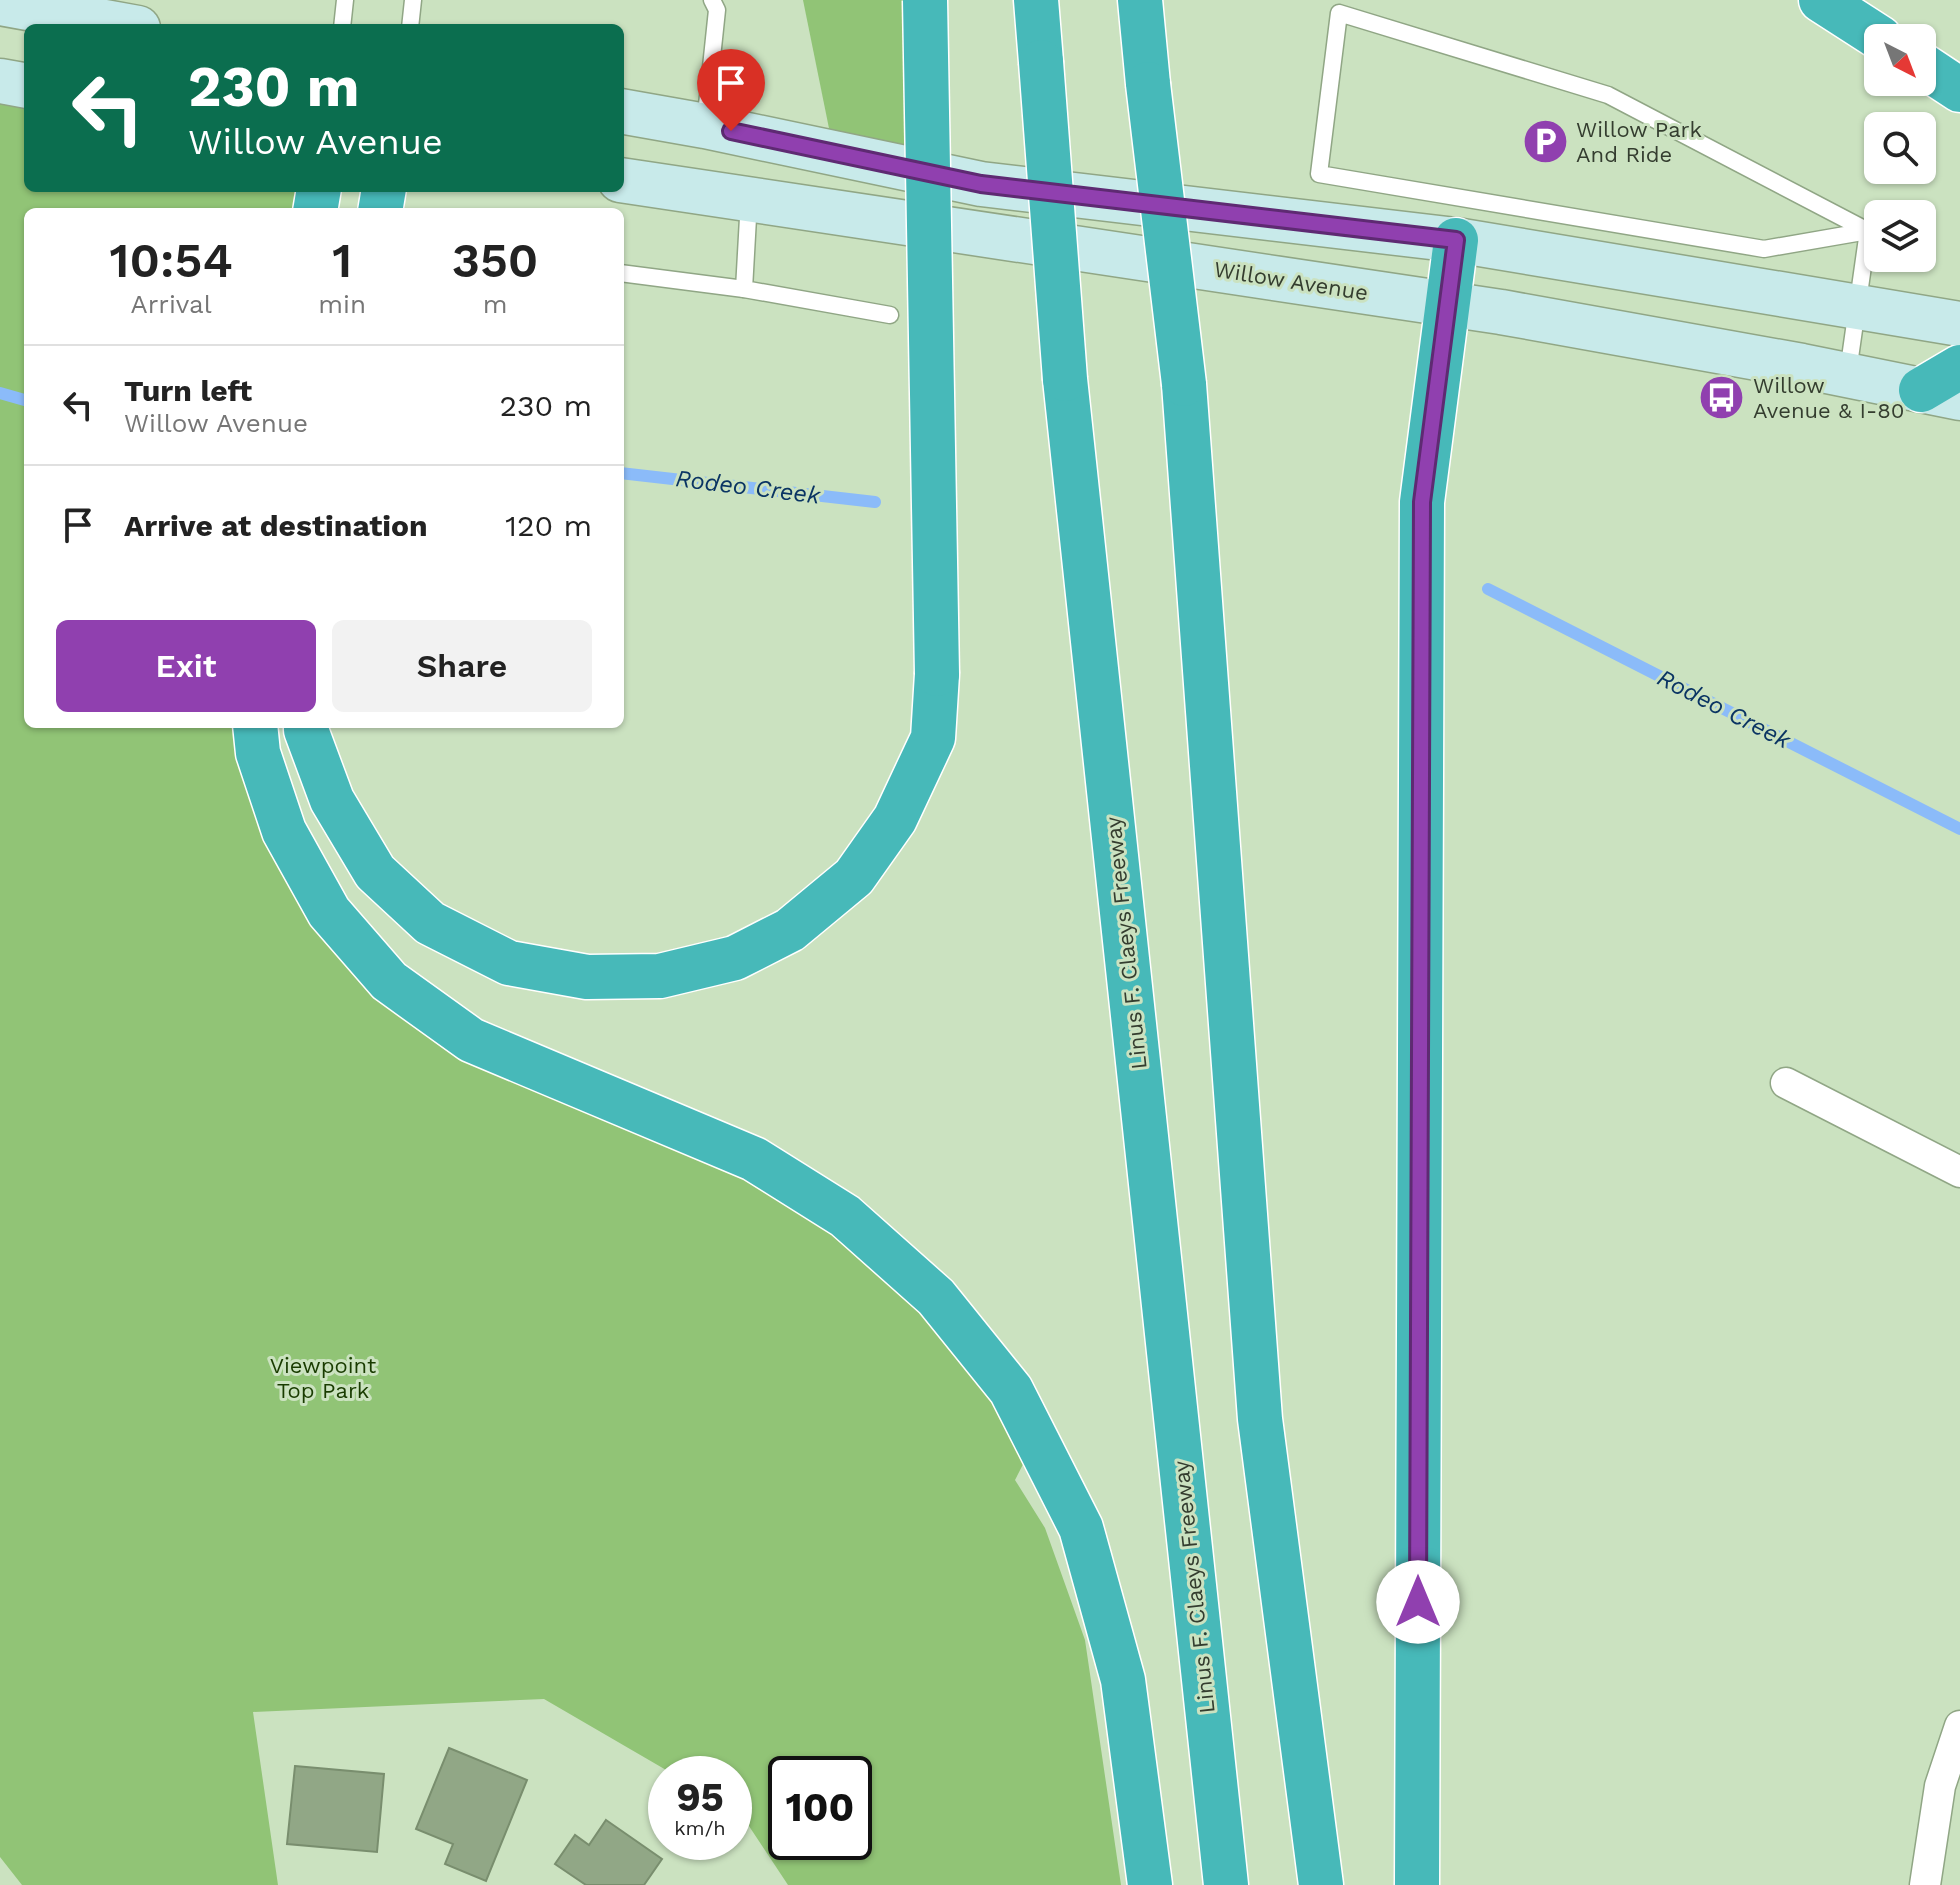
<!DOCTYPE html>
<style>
:root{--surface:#fff;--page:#f2f2f2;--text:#222;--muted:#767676;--line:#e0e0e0;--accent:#9040af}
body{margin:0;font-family:"Work Sans",sans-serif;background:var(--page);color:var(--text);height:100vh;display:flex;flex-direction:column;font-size:30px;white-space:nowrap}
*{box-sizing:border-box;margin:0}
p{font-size:26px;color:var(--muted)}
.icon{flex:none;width:44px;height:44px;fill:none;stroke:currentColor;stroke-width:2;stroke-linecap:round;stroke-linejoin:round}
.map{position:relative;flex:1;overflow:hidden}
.drawer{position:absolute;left:24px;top:208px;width:600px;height:520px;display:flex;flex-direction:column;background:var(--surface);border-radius:12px;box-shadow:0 2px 6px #0004}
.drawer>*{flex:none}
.top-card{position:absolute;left:24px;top:24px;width:600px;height:168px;border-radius:12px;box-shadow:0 2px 6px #0004;background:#0b6e4f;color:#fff;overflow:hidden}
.needle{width:52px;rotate:138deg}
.buttons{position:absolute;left:1864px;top:24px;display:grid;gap:16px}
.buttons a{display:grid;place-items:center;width:72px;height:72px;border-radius:12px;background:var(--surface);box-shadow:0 2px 6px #0004;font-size:40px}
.speed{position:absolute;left:648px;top:1756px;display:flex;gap:16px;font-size:40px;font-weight:700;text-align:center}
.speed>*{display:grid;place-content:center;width:104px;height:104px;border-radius:50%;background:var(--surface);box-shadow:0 2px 6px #0004;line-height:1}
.speed small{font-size:20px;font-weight:400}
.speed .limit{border:4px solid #111;border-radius:12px;background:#fff;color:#111}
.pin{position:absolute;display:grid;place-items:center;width:68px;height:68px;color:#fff;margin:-82px -34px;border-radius:50% 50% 50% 0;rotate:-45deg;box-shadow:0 0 8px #0007}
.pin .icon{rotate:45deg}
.me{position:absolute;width:88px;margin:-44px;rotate:0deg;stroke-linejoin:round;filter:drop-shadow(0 0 6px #0008)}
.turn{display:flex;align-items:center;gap:28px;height:168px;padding:0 32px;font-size:36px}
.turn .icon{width:104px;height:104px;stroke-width:2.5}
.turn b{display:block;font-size:56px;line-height:68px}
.eta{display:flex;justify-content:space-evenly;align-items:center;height:136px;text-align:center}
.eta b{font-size:48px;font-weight:600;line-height:56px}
.cta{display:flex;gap:16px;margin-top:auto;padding:16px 32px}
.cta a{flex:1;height:92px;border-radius:12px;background:var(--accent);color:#fff;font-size:32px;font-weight:600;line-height:92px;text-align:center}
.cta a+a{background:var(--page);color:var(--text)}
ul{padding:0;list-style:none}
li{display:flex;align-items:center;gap:24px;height:120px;padding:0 32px;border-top:2px solid var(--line)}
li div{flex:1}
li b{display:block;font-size:30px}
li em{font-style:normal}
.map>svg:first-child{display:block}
.green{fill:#91c476;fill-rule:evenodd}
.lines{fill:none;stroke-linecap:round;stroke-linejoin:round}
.stream{stroke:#8bbbf9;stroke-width:12}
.building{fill:#91a786;stroke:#798e6e;stroke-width:2}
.lane-casing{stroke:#90a685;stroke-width:19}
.street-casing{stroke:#90a685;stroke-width:33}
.secondary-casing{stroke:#90a685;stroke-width:47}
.highway-casing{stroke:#fff;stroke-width:47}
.lane{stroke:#fff;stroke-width:16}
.street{stroke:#fff;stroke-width:30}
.secondary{stroke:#c8eaea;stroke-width:44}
.highway{stroke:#47b9b9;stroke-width:44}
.highway-bridge-casing{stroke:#fff;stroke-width:47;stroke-linecap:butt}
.highway-bridge{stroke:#47b9b9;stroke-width:44}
.route-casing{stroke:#5e2a72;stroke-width:20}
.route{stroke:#9040af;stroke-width:14}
.labels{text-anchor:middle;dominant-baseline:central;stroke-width:6;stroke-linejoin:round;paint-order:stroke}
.poi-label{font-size:22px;fill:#343d2f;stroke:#cbe2c0;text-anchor:start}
.street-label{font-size:22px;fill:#343d2f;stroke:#cbe2c0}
.park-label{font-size:22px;fill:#193c00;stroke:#cbe2c0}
.water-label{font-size:24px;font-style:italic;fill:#0a3463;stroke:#cbe2c0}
</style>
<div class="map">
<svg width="1960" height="1885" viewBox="0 0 1960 1885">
<rect width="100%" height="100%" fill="#cbe2c0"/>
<!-- green -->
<g class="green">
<path d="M803 0H926L932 174 834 153Z"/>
<path d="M0 81 28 86V188H319L315 212H28V724H255L258 753 389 981 845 1216 1036 1439 1015 1480 1045 1528 1085 1640 1121 1885H788L741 1814 734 1810V1774H673L544 1699 253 1712 278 1885H22L0 1857ZM786 1774H854V1842H786Z"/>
</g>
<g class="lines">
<!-- stream -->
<g class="stream">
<path d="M0 393 28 401"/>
<path d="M620 473 875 502"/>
<path d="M1488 589 1960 829"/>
</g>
</g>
<!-- building -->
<g class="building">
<path d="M449 1748 527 1780 486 1881 445 1864 453 1844 416 1829Z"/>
<path d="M295 1766 384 1774 377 1852 287 1844Z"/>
<path d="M606 1820 662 1859 644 1885H586L555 1864 575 1835 589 1845Z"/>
</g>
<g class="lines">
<defs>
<g id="lane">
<path d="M1339 13 1608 95 1868 231 1764 249 1319 174Z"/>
<path d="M342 28 345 0"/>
<path d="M410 28 413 0"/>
<path d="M705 124 717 10 712 0"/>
<path d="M749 200 744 289 890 315"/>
<path d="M620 273 744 289"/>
<path d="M1848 372 1868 231"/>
</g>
<g id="street">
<path d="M1786 1083 1960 1172"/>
<path d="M1925 1885 1940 1786 1960 1726"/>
</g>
<g id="secondary">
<path d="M0 3 138 28"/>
<path d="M0 81 28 86"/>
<path d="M620 111 705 126 981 184 1456 240 1960 324"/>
<path d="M620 180 1501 312 1802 366 1960 398"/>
</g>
<g id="highway">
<path d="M1036 0 1041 62"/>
<path d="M1140 0 1148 84"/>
<path d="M1821 0 1880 38"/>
<path d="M1922 65 1960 90"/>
<path d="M315 212 319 188"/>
<path d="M380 212 384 188"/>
<path d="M1065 379 1226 1885"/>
<path d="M1184 384 1260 1419 1321 1885"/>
<path d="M1921 390 1960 367"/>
<path d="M255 724 258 753 284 831 329 912 389 981 471 1040 754 1159 845 1216 936 1297 1011 1390 1081 1528 1123 1680 1150 1885"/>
<path d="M306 724V730L332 800 375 872 430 923 509 963 587 977 660 976 735 958 790 930 854 877 895 819 933 738 937 674"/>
<path d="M1417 1885 1422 502 1456 240"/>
</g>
</defs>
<!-- lane casing -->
<use href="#lane" class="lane-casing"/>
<!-- street casing -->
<use href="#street" class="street-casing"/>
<!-- secondary casing -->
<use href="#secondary" class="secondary-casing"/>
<!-- highway casing -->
<use href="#highway" class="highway-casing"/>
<!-- lane -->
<use href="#lane" class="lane"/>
<!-- street -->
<use href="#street" class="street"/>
<!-- secondary -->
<use href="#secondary" class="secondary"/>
<!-- highway -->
<use href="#highway" class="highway"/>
<defs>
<g id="highway-bridge">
<path d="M925 0 937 674"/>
<path d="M1041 62 1065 379"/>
<path d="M1148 84 1184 384"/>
</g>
</defs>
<!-- highway-bridge casing -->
<use href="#highway-bridge" class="highway-bridge-casing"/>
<!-- highway-bridge -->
<use href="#highway-bridge" class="highway-bridge"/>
</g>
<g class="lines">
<defs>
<path id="route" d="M731 131 981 184 1456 240 1422 502 1418 1602"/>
</defs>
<!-- route casing -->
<use href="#route" class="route-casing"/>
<!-- route -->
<use href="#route" class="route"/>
</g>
<!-- icons -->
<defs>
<symbol id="parking-disc" viewBox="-11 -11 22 22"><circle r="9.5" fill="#9040af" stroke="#cbe2c0"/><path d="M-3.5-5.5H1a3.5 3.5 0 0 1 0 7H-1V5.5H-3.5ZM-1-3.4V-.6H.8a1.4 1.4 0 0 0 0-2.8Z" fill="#fff"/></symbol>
<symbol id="bus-disc" viewBox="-11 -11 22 22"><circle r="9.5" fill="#9040af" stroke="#cbe2c0"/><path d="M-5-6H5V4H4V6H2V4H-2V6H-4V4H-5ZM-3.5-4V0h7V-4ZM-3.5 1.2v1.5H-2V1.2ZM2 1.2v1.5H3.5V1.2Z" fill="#fff"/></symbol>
</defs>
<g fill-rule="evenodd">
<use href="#parking-disc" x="1520" y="116" width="51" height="51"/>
<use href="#bus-disc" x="1696" y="372" width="51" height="51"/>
</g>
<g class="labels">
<!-- poi labels -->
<g class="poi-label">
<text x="1576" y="129">Willow Park<tspan x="1576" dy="25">And Ride</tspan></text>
<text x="1753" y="385">Willow<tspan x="1753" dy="25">Avenue &amp; I-80</tspan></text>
</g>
<!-- street labels -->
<g class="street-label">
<text transform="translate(1291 281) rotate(9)">Willow Avenue</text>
<text transform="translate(1126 943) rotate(-96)">Linus F. Claeys Freeway</text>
<text transform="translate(1194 1587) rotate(-96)">Linus F. Claeys Freeway</text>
</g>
<!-- park labels -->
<g class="park-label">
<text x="323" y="1365">Viewpoint<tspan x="323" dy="25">Top Park</tspan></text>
</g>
<!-- water labels -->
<g class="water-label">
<text transform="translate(748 487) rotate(7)">Rodeo Creek</text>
<text transform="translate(1724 709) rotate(27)">Rodeo Creek</text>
</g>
</g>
</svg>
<div class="buttons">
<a><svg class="needle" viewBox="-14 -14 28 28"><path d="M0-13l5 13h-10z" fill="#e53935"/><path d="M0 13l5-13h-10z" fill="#767676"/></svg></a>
<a><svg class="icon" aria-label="search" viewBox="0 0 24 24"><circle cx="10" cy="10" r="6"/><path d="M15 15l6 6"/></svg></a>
<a><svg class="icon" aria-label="layers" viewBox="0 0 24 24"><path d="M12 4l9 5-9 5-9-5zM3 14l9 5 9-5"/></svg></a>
</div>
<div class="speed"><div>95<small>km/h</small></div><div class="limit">100</div></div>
<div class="pin" style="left:731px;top:131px;background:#d93025"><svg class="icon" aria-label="arrive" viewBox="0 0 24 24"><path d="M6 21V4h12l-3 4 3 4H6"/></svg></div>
<svg class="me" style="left:1418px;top:1602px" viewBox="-20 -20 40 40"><circle r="19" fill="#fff"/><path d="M0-13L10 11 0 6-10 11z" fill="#9040af"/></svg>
<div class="top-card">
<div class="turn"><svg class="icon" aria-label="left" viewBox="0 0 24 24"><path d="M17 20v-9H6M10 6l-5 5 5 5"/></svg><div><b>230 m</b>Willow Avenue</div></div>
</div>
<section class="drawer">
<div class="eta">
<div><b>10:54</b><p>Arrival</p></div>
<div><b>1</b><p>min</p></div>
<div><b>350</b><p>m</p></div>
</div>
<ul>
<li><svg class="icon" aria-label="left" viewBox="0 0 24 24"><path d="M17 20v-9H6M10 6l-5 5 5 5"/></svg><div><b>Turn left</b><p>Willow Avenue</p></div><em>230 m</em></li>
<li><svg class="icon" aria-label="arrive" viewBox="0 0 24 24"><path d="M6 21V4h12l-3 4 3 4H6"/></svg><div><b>Arrive at destination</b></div><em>120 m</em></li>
</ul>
<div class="cta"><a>Exit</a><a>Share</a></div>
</section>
</div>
